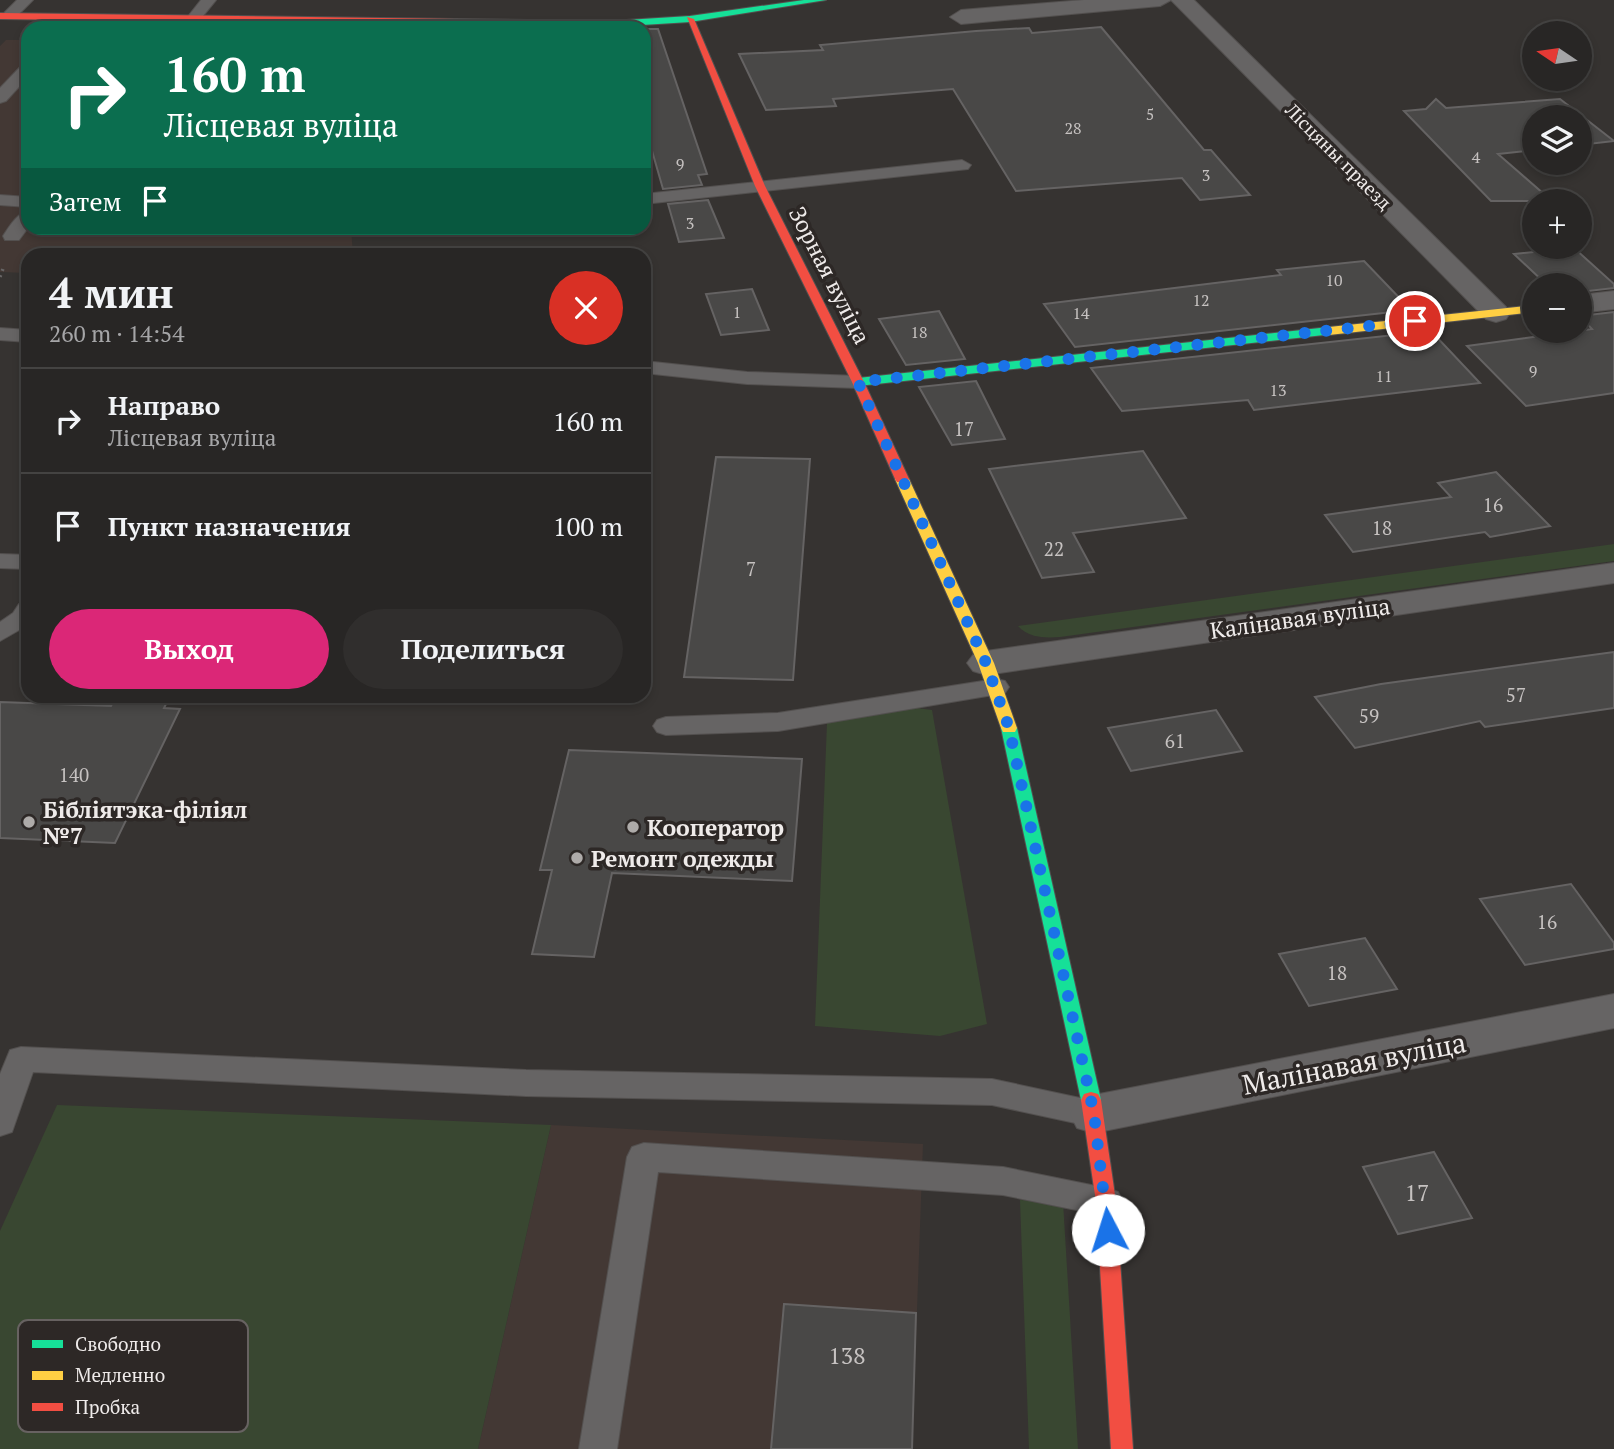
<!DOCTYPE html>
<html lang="ru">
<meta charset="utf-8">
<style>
:root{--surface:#282625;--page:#302e2d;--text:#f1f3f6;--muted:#a5a5a7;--line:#444342;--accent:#db2777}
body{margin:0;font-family:"PT Serif",serif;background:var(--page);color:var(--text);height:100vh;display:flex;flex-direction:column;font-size:26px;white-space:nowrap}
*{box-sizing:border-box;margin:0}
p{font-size:23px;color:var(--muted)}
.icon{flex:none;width:38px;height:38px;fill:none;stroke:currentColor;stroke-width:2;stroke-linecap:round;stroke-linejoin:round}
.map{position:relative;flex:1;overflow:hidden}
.details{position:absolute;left:21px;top:248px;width:630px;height:455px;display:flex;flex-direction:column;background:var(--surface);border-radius:21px;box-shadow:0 4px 10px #0003,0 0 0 2px var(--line)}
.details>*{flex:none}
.top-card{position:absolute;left:21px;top:21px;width:630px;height:214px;border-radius:21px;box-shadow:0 4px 10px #0003,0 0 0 2px var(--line);background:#0b6e4f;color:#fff;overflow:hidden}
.needle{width:46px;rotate:283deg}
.buttons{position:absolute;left:1522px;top:21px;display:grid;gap:14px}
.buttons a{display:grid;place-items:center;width:70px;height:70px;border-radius:50%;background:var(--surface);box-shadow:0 4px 10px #0003,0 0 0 2px var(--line);font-size:35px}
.pin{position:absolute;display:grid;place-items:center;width:60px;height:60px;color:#fff;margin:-30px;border:4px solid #fff;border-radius:50%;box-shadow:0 2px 7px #0007}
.me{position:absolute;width:77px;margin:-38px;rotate:355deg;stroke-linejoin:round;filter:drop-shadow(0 0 5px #0008)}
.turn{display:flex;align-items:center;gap:24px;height:147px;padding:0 28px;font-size:32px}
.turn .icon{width:91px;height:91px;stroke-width:2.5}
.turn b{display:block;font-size:49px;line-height:60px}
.then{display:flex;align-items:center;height:66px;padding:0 28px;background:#0003;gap:14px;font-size:26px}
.round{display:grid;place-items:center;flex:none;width:74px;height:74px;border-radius:37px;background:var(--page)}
.headline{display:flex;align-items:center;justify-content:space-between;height:119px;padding:0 28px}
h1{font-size:42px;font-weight:600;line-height:52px}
.button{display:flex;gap:14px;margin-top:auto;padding:14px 28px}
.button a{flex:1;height:80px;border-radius:42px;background:var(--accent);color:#fff;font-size:28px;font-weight:600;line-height:80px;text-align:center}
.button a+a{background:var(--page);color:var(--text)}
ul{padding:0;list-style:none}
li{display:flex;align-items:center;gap:21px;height:105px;padding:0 28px;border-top:2px solid var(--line)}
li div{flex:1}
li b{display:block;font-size:26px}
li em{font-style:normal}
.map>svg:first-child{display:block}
.built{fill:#433834}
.green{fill:#394731}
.building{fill:#494847;stroke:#656363;stroke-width:2}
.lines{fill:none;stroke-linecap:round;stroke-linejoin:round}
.lane-casing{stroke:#53504f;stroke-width:2}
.street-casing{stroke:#53504f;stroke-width:2}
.fast-casing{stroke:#53504f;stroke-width:2}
.slow-casing{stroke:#53504f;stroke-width:2}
.jam-casing{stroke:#53504f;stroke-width:2}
.path{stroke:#676565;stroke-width:3.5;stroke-dasharray:2 4.5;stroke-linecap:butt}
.lane{fill:#666464;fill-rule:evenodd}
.street{fill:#666464;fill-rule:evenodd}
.fast{fill:#16e098;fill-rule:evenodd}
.slow{fill:#ffcf43;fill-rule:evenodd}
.jam{fill:#f24e42;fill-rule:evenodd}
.route{stroke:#1a73e8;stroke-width:12;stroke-dasharray:0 21.6}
.poi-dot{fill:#aeaba9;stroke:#2d2826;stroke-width:2.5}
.labels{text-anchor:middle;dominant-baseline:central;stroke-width:7;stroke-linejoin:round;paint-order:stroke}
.far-number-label{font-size:16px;fill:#c6c2c1}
.far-street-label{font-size:19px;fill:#efebea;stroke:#2d2826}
.number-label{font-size:19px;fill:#c6c2c1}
.street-label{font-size:23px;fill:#efebea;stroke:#2d2826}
.poi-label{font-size:23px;font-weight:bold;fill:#efebea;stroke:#2d2826;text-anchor:start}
.near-number-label{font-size:23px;fill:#c6c2c1}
.near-street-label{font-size:28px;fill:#efebea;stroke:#2d2826}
.key{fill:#2d2826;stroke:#676261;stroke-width:2}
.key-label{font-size:19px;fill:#efebea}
</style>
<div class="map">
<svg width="1614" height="1449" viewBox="0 0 1614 1449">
<rect width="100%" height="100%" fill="#363331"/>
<!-- built -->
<g class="built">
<path d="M6 40H28V228H351L353 255 28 256V273L0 272V46Z"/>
<path d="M551 1125 923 1144 912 1449H478Z"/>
</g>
<!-- green -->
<g class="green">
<path d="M1614 544V561L1060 637C1045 638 1029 638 1018 626Z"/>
<path d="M917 708 932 710 987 1024 940 1036 815 1026 827 723Z"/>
<path d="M57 1105 551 1125 478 1449H0V1231Z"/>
<path d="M1020 1200 1063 1202 1078 1449H1029Z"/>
</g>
<!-- building -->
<g class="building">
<path d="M1101 27 1204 150H1211L1250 195 1200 200 1182 178 1016 191 953 89 833 99 836 106 766 110 739 54 823 50 820 45 976 31 1029 28 1032 33Z"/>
<path d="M644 29H658L707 174 698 175 702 185 663 189 644 123Z"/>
<path d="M1436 99 1446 108 1560 99 1614 141 1580 145V117H1535V150L1498 154 1552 201H1491L1404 111 1426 109Z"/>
<path d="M708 200 724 238 679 242 668 204Z"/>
<path d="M1574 248 1614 284V288L1580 292V285H1547L1514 254Z"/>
<path d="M1364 261 1411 310 1075 347 1044 304 1281 275 1277 270Z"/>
<path d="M752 289 769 330 721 335 706 294Z"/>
<path d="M939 311 965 359 906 365 879 319Z"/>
<path d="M1614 312V393L1526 406 1467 346 1592 329 1580 316Z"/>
<path d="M1431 331 1480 383 1254 410 1248 400 1122 411 1091 368Z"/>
<path d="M976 381 1005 439 952 445 919 387Z"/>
<path d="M1143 451 1186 518 1073 533 1094 572 1042 578 989 469Z"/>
<path d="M716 457 810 459 793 680 684 677Z"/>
<path d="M1496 472 1550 526 1490 537 1485 532 1353 552 1325 515 1451 497 1438 483Z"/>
<path d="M1614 652V708L1485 727 1480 721 1355 748 1315 697 1381 684Z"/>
<path d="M116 696H170L164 708 180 709 115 843 0 838V702L111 706Z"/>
<path d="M1216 710 1242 751 1131 771 1108 728Z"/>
<path d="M569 750 802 759 792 881 612 873 594 957 532 954 552 870H540Z"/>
<path d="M1571 884 1614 943V949L1525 965 1480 899Z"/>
<path d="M1365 938 1397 989 1309 1006 1279 954Z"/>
<path d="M1434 1152 1472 1218 1398 1234 1363 1167Z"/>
<path d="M784 1304 916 1313 912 1449H771Z"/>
</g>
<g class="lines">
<defs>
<g id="lane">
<path d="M17 0H33L14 19H4V13Z"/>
<path d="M201 0H216L198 22H188L186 19Z"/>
<path d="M28 63V77L6 101 0 103V88L22 65Z"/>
<path d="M962 160 971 165 968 169 644 204V194Z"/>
<path d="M0 195 28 197V207L0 205Z"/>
<path d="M28 211V228L19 240H5L3 236C9 227 17 213 28 211Z"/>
<path d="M0 328 28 330V342L0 340Z"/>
<path d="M644 361 747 372 858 376 868 382 858 388 747 384 644 373Z"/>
<path d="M0 554 28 555V569L0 568Z"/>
<path d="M28 602V625L0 641V622L13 613 19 604Z"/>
<path d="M996 679 1005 681 1009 687 1005 693 778 731 666 735 657 732 653 726 657 720 666 717 778 713Z"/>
<path d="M21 1047 526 1070 992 1079 1094 1101 1105 1105 1110 1114 1105 1123 1094 1127 992 1105 526 1096 33 1072 12 1132 0 1136V1074L10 1050Z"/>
<path d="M644 1143 1003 1167 1106 1188 1118 1192 1123 1202 1118 1212 1106 1216 1003 1195 658 1172 617 1449H579L627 1157 632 1147Z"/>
</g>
<g id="street">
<path d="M1084 0H1171L1160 6 961 24 950 17 961 10Z"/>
<path d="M1171 0H1194L1506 307 1510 313 1506 319 1496 322 1486 319Z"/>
<path d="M1614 291V309L1580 313V295Z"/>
<path d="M1614 563V583L986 675 973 671 967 663 973 655 986 651Z"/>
<path d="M1614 994V1028L1094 1133 1077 1128 1070 1114 1077 1100 1094 1095Z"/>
</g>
<g id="fast">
<path d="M804 0H826L690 22 610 27 605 24 610 21 690 16Z"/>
<path d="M1329 327 1333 328V334L858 386 852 382 858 378Z"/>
<path d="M1009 723 1017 728 1101 1100 1098 1106 1091 1108 1084 1106 1081 1100 1001 728Z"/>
</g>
<g id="slow">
<path d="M1535 305V312L1329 335 1323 331 1329 327Z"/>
<path d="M902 475 909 479 994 663 1017 728 1015 732H1003L1001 728 978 663 895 479Z"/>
</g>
<g id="jam">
<path d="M0 13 610 21 615 24 610 27 0 19Z"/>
<path d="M687 17 694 19 765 186 864 382 909 479 907 482H897L895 479 852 382 755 186Z"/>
<path d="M1091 1092 1098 1094 1101 1100 1116 1202 1133 1449H1111L1096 1202 1081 1100 1084 1094Z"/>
</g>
</defs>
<!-- lane casing -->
<use href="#lane" class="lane-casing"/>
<!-- street casing -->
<use href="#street" class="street-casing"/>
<!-- fast casing -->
<use href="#fast" class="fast-casing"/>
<!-- slow casing -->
<use href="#slow" class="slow-casing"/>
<!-- jam casing -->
<use href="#jam" class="jam-casing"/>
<!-- path -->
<path class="path" d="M0 277 4 266"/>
<!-- lane -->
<use href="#lane" class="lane"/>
<!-- street -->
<use href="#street" class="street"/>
<!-- fast -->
<use href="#fast" class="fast"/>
<!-- slow -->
<use href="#slow" class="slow"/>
<!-- jam -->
<use href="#jam" class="jam"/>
</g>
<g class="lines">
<!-- route -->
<path class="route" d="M1108 1230 1094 1114 1009 728 986 663 858 382 1415 321"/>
</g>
<!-- markers -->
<g class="poi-dot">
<circle cx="29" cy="822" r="7"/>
<circle cx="633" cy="827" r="7"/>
<circle cx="577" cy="858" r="7"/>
</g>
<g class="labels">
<!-- far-number labels -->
<g class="far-number-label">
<text x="1150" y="114">5</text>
<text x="1073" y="128">28</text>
<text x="1476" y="157">4</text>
<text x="680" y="164">9</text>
<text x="1206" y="175">3</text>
<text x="690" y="223">3</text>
<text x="1334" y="280">10</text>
<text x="1201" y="300">12</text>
<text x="737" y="312">1</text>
<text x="1081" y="313">14</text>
<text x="919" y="332">18</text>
<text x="1533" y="371">9</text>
<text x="1384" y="376">11</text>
<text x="1278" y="390">13</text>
</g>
<!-- far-street labels -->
<g class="far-street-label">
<text transform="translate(1339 156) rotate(45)">Лісцяны праезд</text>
</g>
<!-- number labels -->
<g class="number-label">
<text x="964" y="428">17</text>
<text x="1493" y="504">16</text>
<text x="1382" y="527">18</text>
<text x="1054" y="548">22</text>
<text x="751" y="568">7</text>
<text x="1516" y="694">57</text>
<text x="1369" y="715">59</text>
<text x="1175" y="740">61</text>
<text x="74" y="774">140</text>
<text x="1547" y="921">16</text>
<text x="1337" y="972">18</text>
</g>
<!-- street labels -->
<g class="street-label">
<text transform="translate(830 275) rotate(63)">Зорная вуліца</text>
<text transform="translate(1300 618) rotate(-8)">Калінавая вуліца</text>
</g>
<!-- poi labels -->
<g class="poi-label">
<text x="43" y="809">Бібліятэка-філіял<tspan x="43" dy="26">№7</tspan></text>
<text x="647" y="827">Кооператор</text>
<text x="591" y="858">Ремонт одежды</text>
</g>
<!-- near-number labels -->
<g class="near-number-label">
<text x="1417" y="1192">17</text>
<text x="847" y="1355">138</text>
</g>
<!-- near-street labels -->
<g class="near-street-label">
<text transform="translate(1354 1063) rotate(-11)">Малінавая вуліца</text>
</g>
</g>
<!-- legend -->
<rect x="18" y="1320" width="230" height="112" rx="10" class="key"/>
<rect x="32" y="1340" width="31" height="8" fill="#16e098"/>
<rect x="32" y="1371" width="31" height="9" fill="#ffcf43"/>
<rect x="32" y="1403" width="31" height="8" fill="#f24e42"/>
<g class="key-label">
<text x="75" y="1351">Свободно</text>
<text x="75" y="1382">Медленно</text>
<text x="75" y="1414">Пробка</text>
</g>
</svg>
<div class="buttons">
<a><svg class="needle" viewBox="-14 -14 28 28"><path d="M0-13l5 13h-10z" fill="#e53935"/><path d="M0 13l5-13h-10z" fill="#a5a5a7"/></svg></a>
<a><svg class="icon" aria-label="layers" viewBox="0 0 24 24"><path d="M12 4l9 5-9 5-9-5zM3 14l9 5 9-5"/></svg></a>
<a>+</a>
<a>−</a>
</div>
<div class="pin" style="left:1415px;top:321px;background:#d93025"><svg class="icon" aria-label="arrive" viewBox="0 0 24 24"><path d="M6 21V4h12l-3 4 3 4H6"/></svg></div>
<svg class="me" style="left:1108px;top:1230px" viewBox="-20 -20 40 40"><circle r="19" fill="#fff"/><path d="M0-13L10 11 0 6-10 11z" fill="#1a73e8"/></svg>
<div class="top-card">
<div class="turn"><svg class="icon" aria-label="right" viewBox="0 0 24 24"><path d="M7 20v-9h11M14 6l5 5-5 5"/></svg><div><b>160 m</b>Лісцевая вуліца</div></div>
<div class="then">Затем<svg class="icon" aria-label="arrive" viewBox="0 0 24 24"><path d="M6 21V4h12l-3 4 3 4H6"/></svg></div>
</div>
<section class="details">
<div class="headline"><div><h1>4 мин</h1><p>260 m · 14:54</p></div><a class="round" style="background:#d93025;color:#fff"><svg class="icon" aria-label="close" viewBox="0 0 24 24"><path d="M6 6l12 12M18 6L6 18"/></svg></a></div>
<ul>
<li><svg class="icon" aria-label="right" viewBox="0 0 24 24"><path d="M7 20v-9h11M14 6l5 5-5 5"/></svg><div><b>Направо</b><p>Лісцевая вуліца</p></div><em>160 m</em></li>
<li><svg class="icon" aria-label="arrive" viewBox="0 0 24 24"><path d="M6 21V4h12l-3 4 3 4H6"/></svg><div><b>Пункт назначения</b></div><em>100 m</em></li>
</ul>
<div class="button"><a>Выход</a><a>Поделиться</a></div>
</section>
</div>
